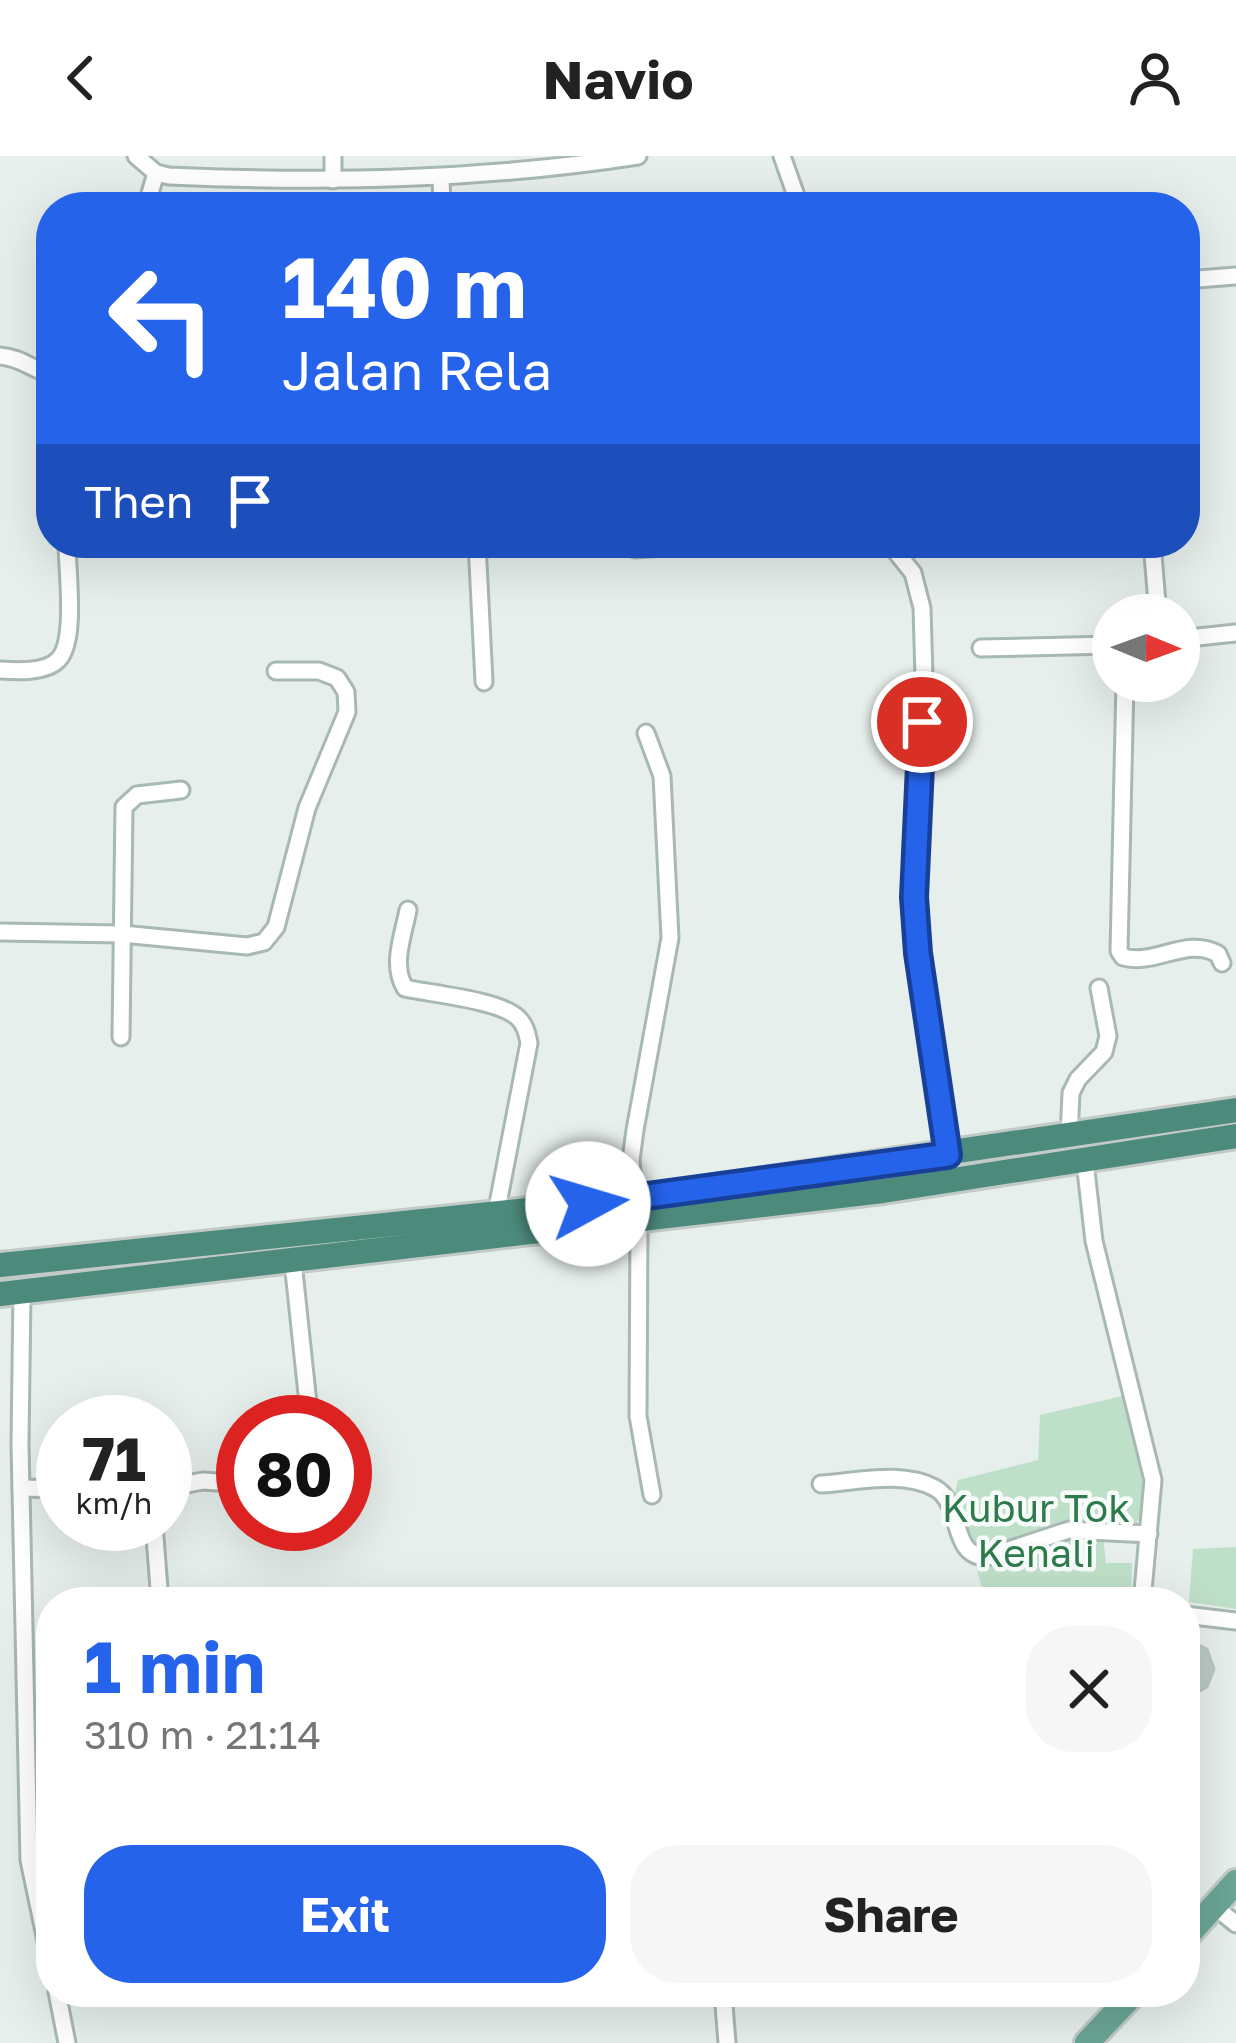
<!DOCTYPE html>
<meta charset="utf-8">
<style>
:root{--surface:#fff;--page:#f6f6f6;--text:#222;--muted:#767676;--accent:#2563eb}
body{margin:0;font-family:"Golos Text",sans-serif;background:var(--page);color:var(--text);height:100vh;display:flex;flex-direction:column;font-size:45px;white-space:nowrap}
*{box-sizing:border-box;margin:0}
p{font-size:39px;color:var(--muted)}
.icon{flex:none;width:66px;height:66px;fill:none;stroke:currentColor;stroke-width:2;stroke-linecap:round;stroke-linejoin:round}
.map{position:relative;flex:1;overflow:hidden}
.details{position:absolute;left:36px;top:1431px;width:1164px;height:420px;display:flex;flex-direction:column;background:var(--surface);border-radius:48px;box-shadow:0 12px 48px #0002}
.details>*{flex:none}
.top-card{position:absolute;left:36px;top:36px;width:1164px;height:366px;border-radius:48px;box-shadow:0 12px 48px #0002;background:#2563eb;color:#fff;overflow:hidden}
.needle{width:78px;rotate:91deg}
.tools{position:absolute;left:1092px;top:438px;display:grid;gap:24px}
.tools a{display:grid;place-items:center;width:108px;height:108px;border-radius:50%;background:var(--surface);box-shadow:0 12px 48px #0002;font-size:60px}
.speed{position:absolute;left:36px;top:1239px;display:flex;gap:24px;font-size:60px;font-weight:700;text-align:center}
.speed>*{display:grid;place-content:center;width:156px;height:156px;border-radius:50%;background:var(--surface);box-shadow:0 12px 48px #0002;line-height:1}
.speed small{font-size:30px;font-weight:400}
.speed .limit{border:18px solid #d22;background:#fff;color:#111}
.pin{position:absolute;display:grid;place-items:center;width:102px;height:102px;color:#fff;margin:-51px;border:6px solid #fff;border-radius:50%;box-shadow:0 3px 12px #0007}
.me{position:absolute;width:132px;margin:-66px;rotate:84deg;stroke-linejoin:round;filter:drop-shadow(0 0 9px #0008)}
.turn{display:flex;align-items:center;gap:42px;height:252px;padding:0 48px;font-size:54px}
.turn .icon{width:156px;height:156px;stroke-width:2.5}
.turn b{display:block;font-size:84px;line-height:102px}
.then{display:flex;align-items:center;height:114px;padding:0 48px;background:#0003;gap:24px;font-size:45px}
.round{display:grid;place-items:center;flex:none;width:126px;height:126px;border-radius:48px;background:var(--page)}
.overview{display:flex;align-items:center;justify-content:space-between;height:204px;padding:0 48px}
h1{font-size:72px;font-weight:700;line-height:90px;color:var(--accent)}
.button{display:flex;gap:24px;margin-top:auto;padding:24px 48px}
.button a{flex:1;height:138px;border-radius:48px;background:var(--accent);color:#fff;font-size:48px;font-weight:700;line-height:138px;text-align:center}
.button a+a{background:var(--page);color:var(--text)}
header{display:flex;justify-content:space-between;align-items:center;height:156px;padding:0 48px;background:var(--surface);font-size:54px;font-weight:700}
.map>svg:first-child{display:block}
.green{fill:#bfe0c8}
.building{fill:#bbcac4;stroke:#b8c9c2;stroke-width:3}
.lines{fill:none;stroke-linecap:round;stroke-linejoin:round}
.minor-casing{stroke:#a8b8b2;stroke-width:21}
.primary-casing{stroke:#c2cac8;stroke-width:30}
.trunk-casing{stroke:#c2cac8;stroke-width:30}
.minor{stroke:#fff;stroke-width:15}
.primary{stroke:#6aa596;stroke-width:24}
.trunk{stroke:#4c8a7c;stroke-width:24}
.route-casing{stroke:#184099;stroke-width:30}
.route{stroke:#2563eb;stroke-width:21}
.labels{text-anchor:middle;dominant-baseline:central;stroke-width:9;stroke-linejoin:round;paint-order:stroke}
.park-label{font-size:39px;fill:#2d7a4b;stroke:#f7fbf9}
</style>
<header><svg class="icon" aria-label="back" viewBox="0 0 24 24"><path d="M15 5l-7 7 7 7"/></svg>Navio<svg class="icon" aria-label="person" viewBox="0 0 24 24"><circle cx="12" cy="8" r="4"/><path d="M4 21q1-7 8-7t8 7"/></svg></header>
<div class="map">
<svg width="1236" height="1887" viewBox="0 0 1236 1887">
<rect width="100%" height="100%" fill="#e6efeb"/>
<!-- green -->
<g class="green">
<path d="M1127 1239C1137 1280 1158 1330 1135 1370L1103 1379 1106 1407H1132L1131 1446H986L955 1336 958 1324 1038 1304 1040 1259Z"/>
<path d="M1236 1391V1453L1189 1446 1193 1393Z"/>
</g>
<!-- building -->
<path class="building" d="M1185 1482 1207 1493 1214 1513 1207 1531 1185 1543Z"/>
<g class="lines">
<defs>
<g id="minor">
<path d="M136 0 156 17 169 20C327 27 482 24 638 0"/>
<path d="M333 0V24"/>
<path d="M782 0 800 51"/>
<path d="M441 23 442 51"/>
<path d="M146 51 156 17"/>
<path d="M1185 124 1236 120"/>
<path d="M0 200C25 202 34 217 51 216"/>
<path d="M477 387 484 526"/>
<path d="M622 387 635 393 725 387"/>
<path d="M889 387 913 417 922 452 924 521 914 741 918 797 948 999"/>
<path d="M1152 387 1158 459"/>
<path d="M1179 483 1236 477"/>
<path d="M981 492 1113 489"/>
<path d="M0 514C16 515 45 517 58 504 77 486 67 414 67 387"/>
<path d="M1125 525 1119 795 1123 801C1155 810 1187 780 1218 798L1222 807"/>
<path d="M408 754C403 780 391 809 405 832 432 838 498 844 517 861 525 868 527 877 529 887L496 1058"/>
<path d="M0 776 122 778 247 790 264 786 276 771 307 652 347 556 346 536 337 522 319 515H276"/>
<path d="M121 881 124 651 137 639 181 634"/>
<path d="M1069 981 1071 937 1078 923 1104 896 1108 880 1099 832"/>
<path d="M1085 1006 1094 1085 1153 1324 1142 1446"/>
<path d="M634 1043 631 1004 635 974 670 782 662 620 646 577"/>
<path d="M639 1064 638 1260 652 1339"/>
<path d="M293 1106 310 1266"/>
<path d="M22 1136 20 1288 29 1704 51 1809"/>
<path d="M821 1328C856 1326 902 1314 935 1332 964 1348 949 1401 987 1401L1069 1374 1149 1378"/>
<path d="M21 1332 63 1333"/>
<path d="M165 1332 203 1325 231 1327 239 1336 243 1356"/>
<path d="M154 1368 160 1446"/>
<path d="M1185 1459 1236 1465"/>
<path d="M1214 1750 1236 1768"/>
<path d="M57 1836 67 1887"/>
<path d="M723 1836 727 1887"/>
</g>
<g id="primary">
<path d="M1185 1782 1236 1726"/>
<path d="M1087 1887 1135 1836"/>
</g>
<g id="trunk">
<path d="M0 1109 634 1043 1236 954"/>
<path d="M0 1138 883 1035 1236 980"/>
</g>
</defs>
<!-- minor casing -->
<use href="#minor" class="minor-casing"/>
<!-- primary casing -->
<use href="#primary" class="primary-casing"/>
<!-- trunk casing -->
<use href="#trunk" class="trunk-casing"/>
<!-- minor -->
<use href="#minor" class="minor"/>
<!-- primary -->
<use href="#primary" class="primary"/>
<!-- trunk -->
<use href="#trunk" class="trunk"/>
</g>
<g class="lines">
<defs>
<path id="route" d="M588 1048 948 999 918 797 914 741 922 566"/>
</defs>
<!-- route casing -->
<use href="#route" class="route-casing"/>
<!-- route -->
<use href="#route" class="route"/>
</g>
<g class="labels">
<!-- park labels -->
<g class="park-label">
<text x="1036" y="1351">Kubur Tok<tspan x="1036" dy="45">Kenali</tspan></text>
</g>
</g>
</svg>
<div class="tools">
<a><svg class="needle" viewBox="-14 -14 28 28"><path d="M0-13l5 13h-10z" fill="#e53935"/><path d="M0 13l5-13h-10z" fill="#767676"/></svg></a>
</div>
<div class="speed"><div>71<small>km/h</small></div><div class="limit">80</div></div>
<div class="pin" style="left:922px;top:566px;background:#d93025"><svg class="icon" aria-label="arrive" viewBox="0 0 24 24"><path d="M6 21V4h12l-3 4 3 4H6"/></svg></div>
<svg class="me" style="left:588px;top:1048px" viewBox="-20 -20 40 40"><circle r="19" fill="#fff"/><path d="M0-13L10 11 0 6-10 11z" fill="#2563eb"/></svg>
<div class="top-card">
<div class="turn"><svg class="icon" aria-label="left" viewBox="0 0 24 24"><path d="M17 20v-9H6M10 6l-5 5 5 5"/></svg><div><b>140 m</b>Jalan Rela</div></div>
<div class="then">Then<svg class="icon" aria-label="arrive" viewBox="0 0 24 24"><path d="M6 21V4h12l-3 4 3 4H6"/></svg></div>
</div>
<section class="details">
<div class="overview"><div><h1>1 min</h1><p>310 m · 21:14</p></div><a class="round"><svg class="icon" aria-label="close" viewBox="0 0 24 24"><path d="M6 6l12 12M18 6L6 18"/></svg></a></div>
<div class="button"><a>Exit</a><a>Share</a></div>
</section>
</div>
